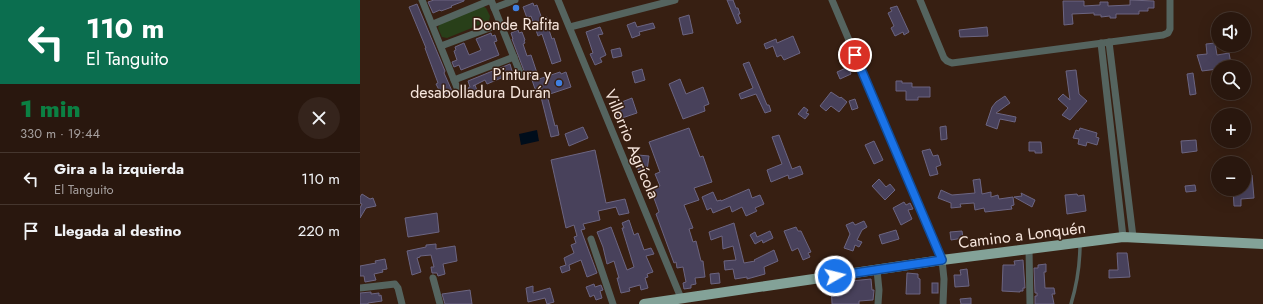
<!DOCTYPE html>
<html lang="es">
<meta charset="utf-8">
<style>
:root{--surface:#29170e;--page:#35241c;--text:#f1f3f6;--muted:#a59f9e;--line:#45362e;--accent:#0b8043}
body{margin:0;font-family:Jost,sans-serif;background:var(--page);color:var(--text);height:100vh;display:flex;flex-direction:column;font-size:15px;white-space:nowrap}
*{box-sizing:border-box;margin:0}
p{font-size:13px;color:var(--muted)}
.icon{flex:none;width:22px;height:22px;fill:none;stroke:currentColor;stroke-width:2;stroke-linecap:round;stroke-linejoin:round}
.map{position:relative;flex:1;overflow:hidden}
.details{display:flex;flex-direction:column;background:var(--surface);width:360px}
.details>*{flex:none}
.banner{background:#0b6e4f;color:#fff;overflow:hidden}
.controls{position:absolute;left:851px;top:12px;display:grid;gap:8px}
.controls a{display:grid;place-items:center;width:40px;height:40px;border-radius:50%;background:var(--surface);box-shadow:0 4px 16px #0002,0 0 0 1px var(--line);font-size:20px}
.pin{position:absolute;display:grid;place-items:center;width:34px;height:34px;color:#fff;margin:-17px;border:2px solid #fff;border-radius:50%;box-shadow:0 1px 4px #0007}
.me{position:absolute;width:44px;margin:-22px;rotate:82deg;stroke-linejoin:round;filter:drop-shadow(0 0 3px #0008)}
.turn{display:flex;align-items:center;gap:14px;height:84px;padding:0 20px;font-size:18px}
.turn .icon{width:52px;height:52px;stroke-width:2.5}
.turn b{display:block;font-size:28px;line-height:34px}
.round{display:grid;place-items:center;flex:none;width:42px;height:42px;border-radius:21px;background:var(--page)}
.headline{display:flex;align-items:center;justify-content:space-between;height:68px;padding:0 20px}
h1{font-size:24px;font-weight:800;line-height:30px;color:var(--accent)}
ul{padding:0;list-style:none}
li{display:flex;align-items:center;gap:12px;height:52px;padding:0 20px;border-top:1px solid var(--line)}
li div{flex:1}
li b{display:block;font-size:15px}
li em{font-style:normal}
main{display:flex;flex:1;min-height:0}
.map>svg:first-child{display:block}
.green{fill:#283f19}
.water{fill:#000d1b}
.building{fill:#48415b;stroke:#6c6581}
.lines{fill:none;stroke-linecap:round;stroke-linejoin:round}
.service{stroke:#55645f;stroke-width:3.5}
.minor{stroke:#55645f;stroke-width:7}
.primary{stroke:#83a298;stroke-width:10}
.route-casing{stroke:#114b97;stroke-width:10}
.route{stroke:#1a73e8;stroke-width:7}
.shop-dot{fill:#3f7fe0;stroke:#371f12;stroke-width:1.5}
.labels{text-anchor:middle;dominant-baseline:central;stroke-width:3;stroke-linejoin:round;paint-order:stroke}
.poi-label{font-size:16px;fill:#f7e6dd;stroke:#371f12}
.street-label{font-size:16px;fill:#f7e6dd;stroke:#371f12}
</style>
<main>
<section class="details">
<div class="banner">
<div class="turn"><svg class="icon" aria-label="left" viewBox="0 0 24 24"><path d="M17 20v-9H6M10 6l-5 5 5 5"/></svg><div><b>110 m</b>El Tanguito</div></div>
</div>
<div class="headline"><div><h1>1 min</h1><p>330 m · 19:44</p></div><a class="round"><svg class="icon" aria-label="close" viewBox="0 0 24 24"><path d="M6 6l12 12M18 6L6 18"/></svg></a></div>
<ul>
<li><svg class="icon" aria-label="left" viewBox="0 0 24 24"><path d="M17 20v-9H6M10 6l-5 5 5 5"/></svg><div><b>Gira a la izquierda</b><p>El Tanguito</p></div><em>110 m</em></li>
<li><svg class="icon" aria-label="arrive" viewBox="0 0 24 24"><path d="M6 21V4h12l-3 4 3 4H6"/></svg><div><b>Llegada al destino</b></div><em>220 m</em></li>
</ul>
</section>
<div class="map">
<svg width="903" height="304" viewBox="0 0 903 304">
<rect width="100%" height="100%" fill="#371f12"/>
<!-- green -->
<path class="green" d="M122 6 126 8 130 16 129 21 87 38 82 37 78 28 80 23Z"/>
<!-- water -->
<path class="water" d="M177 130 179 141 161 145 159 134Z"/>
<!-- building -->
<g class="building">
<path d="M74 0H104V1L91 6 92 7 81 11 80 10 73 13 68 2Z"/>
<path d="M367 0H373L376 8H378L380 14H378L381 22 377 24Z"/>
<path d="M770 0 794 1V8H788V11H779V14H756V18H750V16L741 17V15H734V13L712 14 713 24 704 25 703 1H724V6L740 5V2H748V6L770 5Z"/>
<path d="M173 3 174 6 177 5 182 19 187 17 190 27H188L192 39 194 38 201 61 192 64 182 34 178 36 171 16 167 18 163 7Z"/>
<path d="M57 4 85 71 84 73 92 91 83 95 81 90H79L76 84 78 83 65 48H66L49 7Z"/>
<path d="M537 6 549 32 544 35 543 32 535 36 531 28 534 26 528 13 532 11 530 8Z"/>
<path d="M329 15 333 33 323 35 319 18Z"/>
<path d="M275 22 277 27 293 23 295 28 279 32 280 35 272 38 267 25Z"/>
<path d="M240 27 243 34 238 35 246 55 240 58 242 62 235 65 230 54 233 53 226 32Z"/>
<path d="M627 27 628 36 600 37 599 30Z"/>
<path d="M158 30 159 33 162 32 165 40 164 41 165 43 163 44 167 56 171 55 179 79 200 72 201 74 206 72 211 87 187 95 195 126 197 125 199 135 191 137 181 97 178 98 170 74 166 76 152 39H153L151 33Z"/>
<path d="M131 33 132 36 135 35 137 41 134 42 139 55 101 70 99 65 94 67 92 62 97 60 94 51 96 50 95 47 104 43 109 55 119 51 121 50 116 39Z"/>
<path d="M433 36 440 53 424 60 421 55 417 57 413 46 406 49 404 44 416 39 417 43Z"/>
<path d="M855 43 857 55 869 53 871 64 868 65V67H858V69L842 71 837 55 847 54 846 44Z"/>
<path d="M260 48 262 56 253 58 251 50Z"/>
<path d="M389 62 407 105H409L411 111 405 113 396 94 381 99 379 94 393 88 383 64Z"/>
<path d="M150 64 154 78 148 80 146 76 127 84 125 80 113 86 115 85 118 93 111 95 108 88 110 87 108 81Z"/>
<path d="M488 67 491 74 480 79 477 72Z"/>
<path d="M282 69 285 80 275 83 272 72Z"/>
<path d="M716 70 719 94 727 101 710 120 702 115 708 108 698 99 703 94 710 100 706 71Z"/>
<path d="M833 73 836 94 830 95 827 74Z"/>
<path d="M320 79 326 94 343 87 349 104 344 106 345 111 323 119 309 84Z"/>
<path d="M536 81H542V83H552V87H570V97H558V100H546V91H536Z"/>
<path d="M471 92 480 98 481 97 487 102 479 112 471 106 466 111 460 106Z"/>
<path d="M645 96 650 103 636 113 656 117 655 122 640 119 637 129 626 125 632 107 636 102Z"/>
<path d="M272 98 277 113 259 119 254 105Z"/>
<path d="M495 99 498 108 492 110 489 101Z"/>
<path d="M444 107 448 110 446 113 449 114 445 119 438 114Z"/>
<path d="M586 126 587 139 581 140 580 127Z"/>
<path d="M223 127 228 138 209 146 205 134Z"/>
<path d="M329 128 340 157 343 156 352 182 334 188 339 200 324 205 333 228 329 229 333 242 336 241 341 261H343L345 277 335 278 336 284 331 285V288L324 289 323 283 326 282 323 267 317 268 316 262 314 263 296 214 299 212 291 190 300 186 295 174 300 172 289 142Z"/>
<path d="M720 128 737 133 736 137 739 138 737 145 727 142 726 146 718 144 719 139 713 138 716 130 719 131Z"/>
<path d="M419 135 432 169 440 166 443 174 429 179 428 175 411 182 407 170 422 164 412 137Z"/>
<path d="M836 140 837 151 822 153 821 141Z"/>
<path d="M514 141 523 160 514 164 505 145Z"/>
<path d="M669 142H681L682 153H675V151H669Z"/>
<path d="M570 149 573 156 578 155 581 165 576 167 578 174 570 176 562 151Z"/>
<path d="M235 150 246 203 265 199 269 213 259 215 256 207 238 211 240 220 223 224 225 229 221 230 237 273 227 277 221 260 209 265 210 270 202 273 200 267 206 265 204 258 214 253 211 245 216 243 214 237 217 236 214 225 206 228 191 160Z"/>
<path d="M278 155 289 156 287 171 278 170Z"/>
<path d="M892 175 894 198 881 199V206H874L873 189H884V176Z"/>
<path d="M519 179 526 187 530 184 535 190 525 200 512 186Z"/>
<path d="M620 179 622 194 631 192V197L638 195 639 199 653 197 654 205 651 206 652 209 625 212 624 208 615 210 614 203 600 204 601 207 591 208V203L578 198 581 190 592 195 615 193 613 180Z"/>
<path d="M835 185 836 191 826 192 825 186Z"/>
<path d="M389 189 392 198 400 195 404 204 395 208 397 211 386 216 382 207 372 212 370 206 353 213 351 208 347 210 342 197 353 192 357 201 361 200V201Z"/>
<path d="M661 193 675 200 672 207 654 197 662 196Z"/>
<path d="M2 194 10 199 13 198 16 206 6 208 0 218V208L2 204 0 203V197Z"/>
<path d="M717 194 718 196 724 195 726 211 707 214 705 195Z"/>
<path d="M544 202 546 205 550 203 553 209 548 210 552 219 541 225 533 208Z"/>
<path d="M77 213 79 232 48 237 45 218Z"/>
<path d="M269 220 274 235 278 233 284 250 291 248 294 254 286 256 293 272 287 274 288 277 285 278 288 288 281 290 280 285 269 288 270 291 261 293 257 278H259L254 261 247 264 243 247 237 232 251 227 267 270 274 267 262 228H264L262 223Z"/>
<path d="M504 221 507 227 502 230 497 240 502 242 499 247 495 245 493 251 484 248 490 234 486 225 493 222 495 225Z"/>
<path d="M374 223 384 263 395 261 394 260 414 250 418 261 404 267 405 274 387 279V277L375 279 373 269 365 270 364 261 376 260 373 246 363 249 362 236 351 240 349 232Z"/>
<path d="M436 227 438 231H441L451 252 448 253 450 257 443 260 438 248 432 251 424 231Z"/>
<path d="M536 230 539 239 522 244 519 235Z"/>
<path d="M410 231 413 238 403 243 402 240 395 244 390 235 395 232 397 237Z"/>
<path d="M602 231 603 238 591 240 590 232Z"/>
<path d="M76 244V249L95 246 97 261 83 264 85 274 78 276 77 273H72L71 267H74L71 255 60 256V257L57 258 61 272 52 275 47 251 66 247V245Z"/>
<path d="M757 253H767L770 277 749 278V270H758Z"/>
<path d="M25 259 27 269 22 270 23 272 14 274 16 280 5 282 4 276H0V266L16 263 15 261Z"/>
<path d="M663 260 665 288H663V291H660V292L642 291 643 265H655L654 261Z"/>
<path d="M686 264V272H684L685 288H694L695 294H692L694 304H675V296H677V293H675L674 268H678V265Z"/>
<path d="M607 269 609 286 595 287 594 275H601L600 270Z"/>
<path d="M359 273 360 283 351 284 350 274Z"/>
<path d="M547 273 558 274V278L560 279V294H546Z"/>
<path d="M511 279 512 290H514L513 300 499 301V304H472L471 283Z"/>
<rect x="572" y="283" width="6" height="10"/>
<path d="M234 284 235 287 241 285 243 290 240 291 242 298 236 300 234 295 230 297 226 287Z"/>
<path d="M173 286V293L190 288 194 302 187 304 185 298 168 302 166 288Z"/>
<path d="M110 290 112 304H85L82 294Z"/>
<path d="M11 292V294L19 293V296L21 295 22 301 8 303V304H0V293Z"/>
<path d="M611 298V304H601L600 299Z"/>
</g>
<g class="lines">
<!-- service -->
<path class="service" d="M711 304C717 284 720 265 720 244"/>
<!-- minor -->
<g class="minor">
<path d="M62 0 100 95"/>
<path d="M131 0 161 75"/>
<path d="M198 0 321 298"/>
<path d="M472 0 582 260 584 279 583 304"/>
<path d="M560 0 584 58 587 61 592 63 803 35 808 33 810 29V0"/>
<path d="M134 8 155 0"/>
<path d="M73 24 131 0"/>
<path d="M210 27 315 0"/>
<path d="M749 42 773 237"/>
<path d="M741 43 763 237"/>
<path d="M81 46 140 24"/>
<path d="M94 80 154 57"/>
<path d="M231 239 253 304"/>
<path d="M669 249 670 304"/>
<path d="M517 270 519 290 518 304"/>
<path d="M73 278 80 304"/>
<path d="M0 288 35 284 38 288 42 304"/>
</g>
<!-- primary -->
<path class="primary" d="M284 304 582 260 763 237 903 244"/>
</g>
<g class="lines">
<defs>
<path id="route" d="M475 276 582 260 495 55"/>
</defs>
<!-- route casing -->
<use href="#route" class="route-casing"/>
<!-- route -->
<use href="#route" class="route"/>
</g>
<!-- markers -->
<g class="shop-dot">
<circle cx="156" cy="8" r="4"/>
<circle cx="199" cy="83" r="4"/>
</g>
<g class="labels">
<!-- poi labels -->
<g class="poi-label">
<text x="156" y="24">Donde Rafita</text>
<text x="191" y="74" text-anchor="end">Pintura y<tspan x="191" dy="18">desabolladura Durán</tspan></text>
</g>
<!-- street labels -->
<g class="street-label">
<text transform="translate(272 144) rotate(67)">Villorrio Agrícola</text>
<text transform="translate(662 235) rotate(-7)">Camino a Lonquén</text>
</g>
</g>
</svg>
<div class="controls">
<a><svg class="icon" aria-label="sound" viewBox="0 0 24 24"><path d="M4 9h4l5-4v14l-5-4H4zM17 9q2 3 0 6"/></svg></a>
<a><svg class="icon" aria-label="search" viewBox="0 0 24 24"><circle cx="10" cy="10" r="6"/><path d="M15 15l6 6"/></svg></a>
<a>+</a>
<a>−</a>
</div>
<div class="pin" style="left:495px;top:55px;background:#d93025"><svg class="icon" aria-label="arrive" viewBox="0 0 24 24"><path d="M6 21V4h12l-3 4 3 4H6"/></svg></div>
<svg class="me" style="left:475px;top:276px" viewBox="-20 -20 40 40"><circle r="17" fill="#1a73e8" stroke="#fff" stroke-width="3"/><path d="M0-11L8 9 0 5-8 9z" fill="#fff"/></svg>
</div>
</main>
